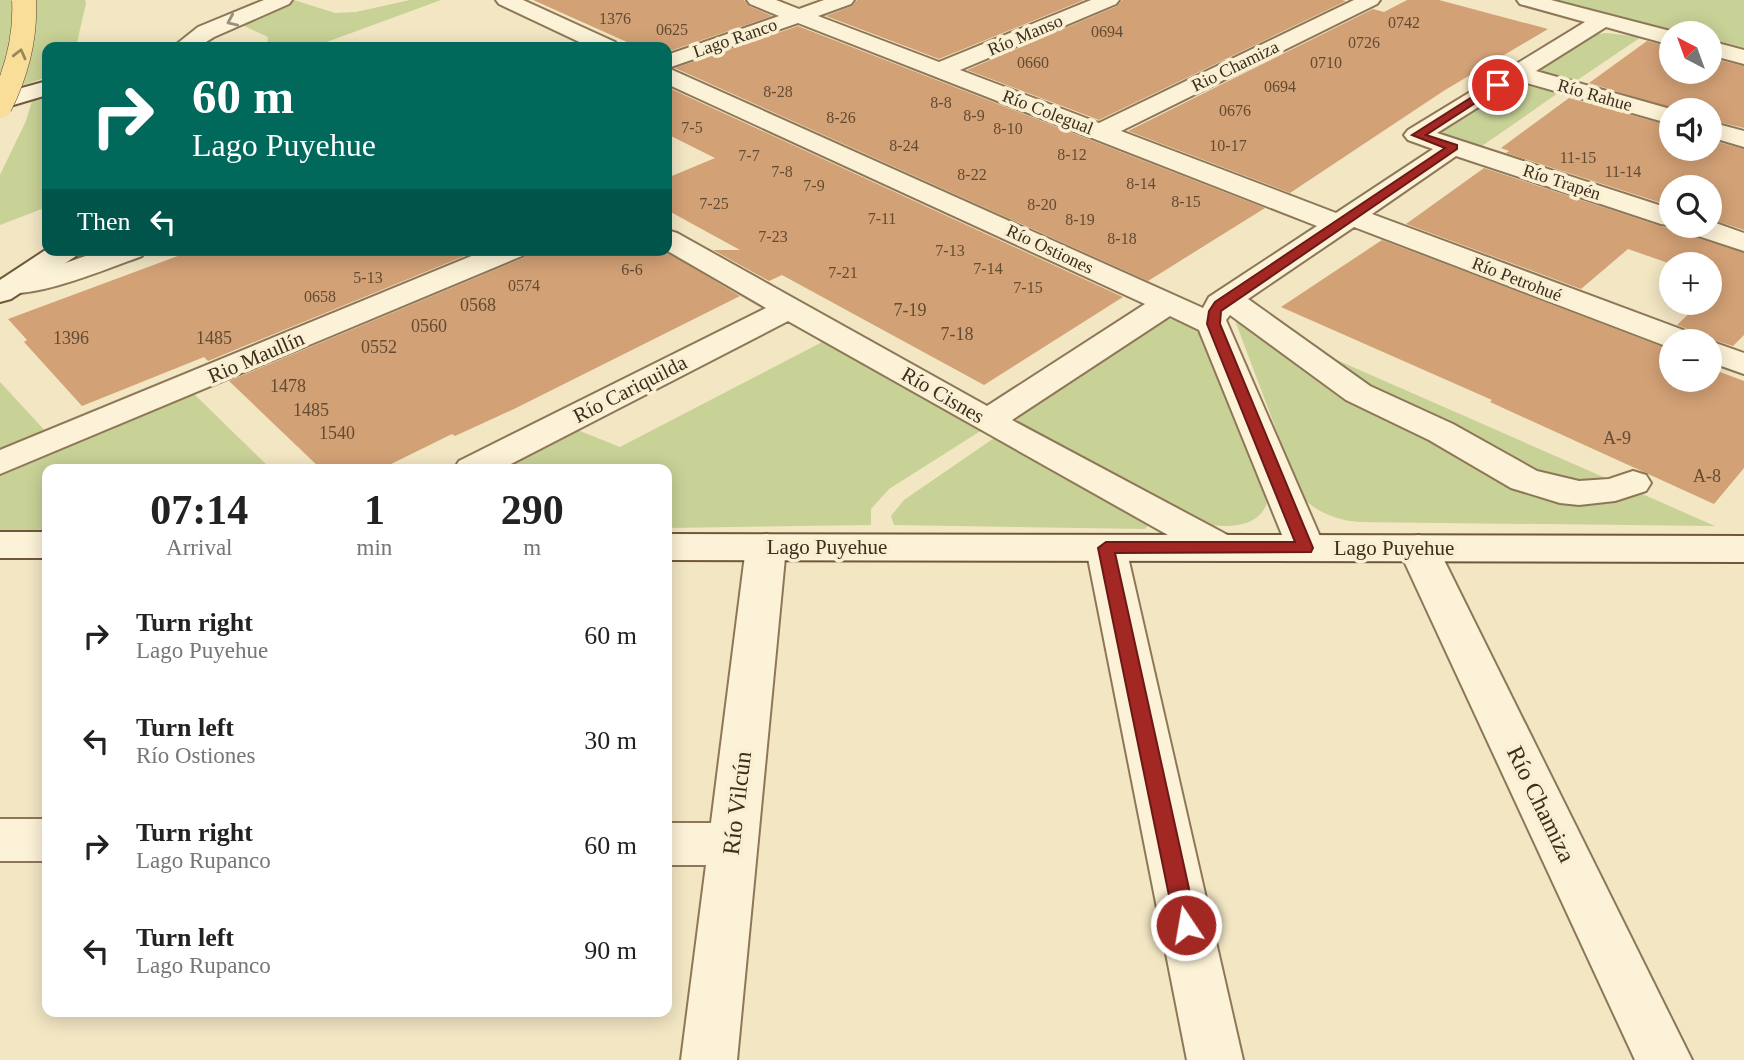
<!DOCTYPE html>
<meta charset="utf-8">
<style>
:root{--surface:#fff;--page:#f6f6f6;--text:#222;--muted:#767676}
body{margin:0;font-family:"Times New Roman",serif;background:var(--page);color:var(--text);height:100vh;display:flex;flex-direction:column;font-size:26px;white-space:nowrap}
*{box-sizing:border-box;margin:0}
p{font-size:23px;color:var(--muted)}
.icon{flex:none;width:38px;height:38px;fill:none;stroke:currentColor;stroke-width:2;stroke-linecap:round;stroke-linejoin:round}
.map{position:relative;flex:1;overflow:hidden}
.side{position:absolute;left:42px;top:464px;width:630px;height:553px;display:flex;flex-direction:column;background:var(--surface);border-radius:14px;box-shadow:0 4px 18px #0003}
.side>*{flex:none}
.top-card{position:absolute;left:42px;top:42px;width:630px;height:214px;border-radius:14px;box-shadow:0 4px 18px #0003;background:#00695c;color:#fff;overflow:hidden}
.needle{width:46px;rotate:319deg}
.fabs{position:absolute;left:1659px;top:21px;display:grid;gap:14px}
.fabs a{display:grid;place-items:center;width:63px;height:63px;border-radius:50%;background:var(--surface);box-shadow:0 4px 18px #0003;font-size:35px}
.pin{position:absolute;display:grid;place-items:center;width:60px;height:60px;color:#fff;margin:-30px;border:4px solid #fff;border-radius:50%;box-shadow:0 2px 7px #0007}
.me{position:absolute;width:77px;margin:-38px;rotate:348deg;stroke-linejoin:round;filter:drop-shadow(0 0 5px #0008)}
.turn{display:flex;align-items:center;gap:24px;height:147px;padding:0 35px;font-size:32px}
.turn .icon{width:91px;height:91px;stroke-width:2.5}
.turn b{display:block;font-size:49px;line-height:60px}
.then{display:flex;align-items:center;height:66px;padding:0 35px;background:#0003;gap:14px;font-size:26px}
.eta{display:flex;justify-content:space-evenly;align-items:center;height:119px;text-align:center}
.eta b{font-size:42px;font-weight:600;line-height:49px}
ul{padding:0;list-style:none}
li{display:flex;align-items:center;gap:21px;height:105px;padding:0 35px}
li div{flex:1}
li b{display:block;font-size:26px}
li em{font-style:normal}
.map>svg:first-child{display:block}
.green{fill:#c8d196}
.building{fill:#d3a176}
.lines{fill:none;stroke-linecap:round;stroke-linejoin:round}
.street-casing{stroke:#8e7758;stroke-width:4}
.secondary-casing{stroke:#70583b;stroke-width:4}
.street{fill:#fcf2d7;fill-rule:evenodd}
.secondary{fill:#fcf2d7;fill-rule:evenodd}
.primary-bridge-casing{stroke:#5c442c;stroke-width:25;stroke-linecap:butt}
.primary-bridge{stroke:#f8de98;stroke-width:24}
.oneway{stroke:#9c907a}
.oneway2{stroke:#9a865a}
.route{fill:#a32722;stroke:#6a1916;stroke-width:2}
.labels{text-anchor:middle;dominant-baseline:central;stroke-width:7;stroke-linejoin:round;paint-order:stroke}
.far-number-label{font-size:16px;fill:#624b33}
.far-street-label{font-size:18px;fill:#3d2e1d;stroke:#f9efd3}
.number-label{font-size:18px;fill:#624b33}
.street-label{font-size:21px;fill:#3d2e1d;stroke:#f9efd3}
.near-street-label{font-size:24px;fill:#3d2e1d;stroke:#f9efd3}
</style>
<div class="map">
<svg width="1744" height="1060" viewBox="0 0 1744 1060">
<rect width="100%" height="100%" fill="#f2e6c3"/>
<!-- green -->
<g class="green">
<path d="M0 0H85L86 3 76 47H47V77L0 93Z"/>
<path d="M294 0 335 13 356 12 410 0H441L313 47H267L268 37 240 24Z"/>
<path d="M1552 0H1744V48L1710 39V33H1685Z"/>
<path d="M1606 33 1641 37 1570 85 1531 70 1590 35Z"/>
<path d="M1520 79 1564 89 1479 148 1465 145 1436 133Z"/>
<path d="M47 95V207L0 225V175L26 121 32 101Z"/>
<path d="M1241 318 1715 526 1359 522C1337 520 1317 513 1301 496L1236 323V320Z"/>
<path d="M1175 319 1202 330 1215 348 1267 503C1258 528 1229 527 1207 525L1018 425 1017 416 1151 320Z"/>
<path d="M828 339 982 430 889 489 871 509V525L667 528V469H488L570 427 620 447Z"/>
<path d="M0 382 60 447 192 392 271 469H47V534H0Z"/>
<path d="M1000 434 1150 523 1145 529 894 525 891 516 904 500Z"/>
</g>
<!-- building -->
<g class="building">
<path d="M533 0H744L749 6 772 16 667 52V47H638Z"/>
<path d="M857 0H1084L939 59 826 16 852 6Z"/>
<path d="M1122 0H1342L1346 1 1099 120 967 70 1117 6Z"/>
<path d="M1407 0H1439L1548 29 1445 90 1290 193 1128 131 1373 9 1384 12Z"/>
<path d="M798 26 1265 208 1148 281 675 68Z"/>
<path d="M1647 41 1671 47V72H1710V58L1744 66V128L1710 120V110H1677L1589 83Z"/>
<path d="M667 87 1123 297 984 385 782 275 769 281 713 250H740L667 210V178L715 158 667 134Z"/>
<path d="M1569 98 1671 126V149H1710V140L1744 149V230L1710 219V187H1671V206L1506 153 1509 151 1501 148Z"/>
<path d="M1484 168 1660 226 1674 229 1679 226 1685 234 1744 253V335L1733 346 1711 339 1702 341 1695 332 1677 325 1700 303H1710V293L1721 282 1710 278V264H1671L1628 249 1581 289 1406 224Z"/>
<path d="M1382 240 1671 350V380H1710V365L1715 366 1712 369 1744 381V468L1714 504 1490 402 1492 400 1281 307Z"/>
<path d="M194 250H479L208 361 204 357 82 406 24 342 27 340 8 319Z"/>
<path d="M528 250H664L740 296 514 409 455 436 452 434 381 469H321L229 381 523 258Z"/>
</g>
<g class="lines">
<defs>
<g id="street">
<path d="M264 0H292L289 4 214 37 198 47H173L198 27Z"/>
<path d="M496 0H523L615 42 618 47H590L499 4Z"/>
<path d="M747 0H776L799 9 824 0H854L851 4 818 16 939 62 1091 0H1119L1116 4 960 70 1099 123 1354 0H1380L1377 4 1121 131 1336 213 1433 149 1408 140 1404 135 1408 130 1585 22 1520 4 1517 0H1551L1678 33H1671V45L1606 27 1536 71 1674 110H1671V124L1520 81 1437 133 1671 209V226H1674L1661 224 1456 156 1372 214 1694 334 1699 341H1671V348L1354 227 1248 299 1370 386 1453 424 1537 471 1579 481 1609 479 1633 471 1646 475 1651 483 1646 491 1615 501 1579 505 1560 503 1511 488 1429 440 1346 400 1230 315 1226 320 1325 548 1319 557 1305 561 1291 557 1199 330 1170 316 1012 420 1235 539 1241 548 1235 557 1221 561 1207 557 788 321 501 469H454L459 461 766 308 666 250 667 230 677 233 987 406 1145 304 667 84V55L779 16 750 4ZM798 23 1317 226 1209 297 1203 308 668 68Z"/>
<path d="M1710 41 1744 50V64L1710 55Z"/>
<path d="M1710 122 1744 131V147L1710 137Z"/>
<path d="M1710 221 1744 233V251L1686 232 1682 226H1710Z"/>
<path d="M103 250H146L142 256C114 266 24 304 0 290L1 279 39 272Z"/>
<path d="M486 250H526L522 256 0 474V450Z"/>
<path d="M1710 341 1744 353V374L1710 362Z"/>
<path d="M766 534 780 538 786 547 737 1060H681L706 865H667V823H711L746 547 752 538Z"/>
<path d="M1106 535 1120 539 1126 548 1243 1060H1187L1086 548 1092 539Z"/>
<path d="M1418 535 1432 539 1438 548 1692 1060H1635L1398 548 1404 539Z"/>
<rect x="0" y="819" width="47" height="42"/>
</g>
<g id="secondary">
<path d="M47 81V95L0 109V94Z"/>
<path d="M47 249 80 250 76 256 11 299 0 302V280Z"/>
<rect x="0" y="532" width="47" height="26"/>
<path d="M667 534 1744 536V562L667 560Z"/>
</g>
</defs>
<!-- street casing -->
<use href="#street" class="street-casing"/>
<!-- secondary casing -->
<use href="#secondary" class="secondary-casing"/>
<!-- street -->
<use href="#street" class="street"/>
<!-- secondary -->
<use href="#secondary" class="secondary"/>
<defs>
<path id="primary-bridge" d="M0 106C17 72 26 38 24 0"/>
</defs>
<!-- primary-bridge casing -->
<use href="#primary-bridge" class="primary-bridge-casing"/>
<!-- primary-bridge -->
<use href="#primary-bridge" class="primary-bridge"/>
</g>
<!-- one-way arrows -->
<defs><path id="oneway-chevron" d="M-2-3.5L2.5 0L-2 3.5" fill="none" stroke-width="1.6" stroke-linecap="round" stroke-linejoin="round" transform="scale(1.75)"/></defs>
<use class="oneway" href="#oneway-chevron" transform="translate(232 21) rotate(156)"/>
<use class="oneway2" href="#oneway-chevron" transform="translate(20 54) rotate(-76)"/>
<!-- route -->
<path class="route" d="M1494 83 1503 85 1426 135 1457 145V149L1221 311 1220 324 1313 548 1311 552 1115 553 1197 925 1194 932 1186 935 1178 932 1175 925 1098 548 1106 542H1295L1207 324 1209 311 1215 302 1445 148 1412 135Z"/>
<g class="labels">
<!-- far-number labels -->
<g class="far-number-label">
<text x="615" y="18">1376</text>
<text x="1404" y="22">0742</text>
<text x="672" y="29">0625</text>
<text x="1107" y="31">0694</text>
<text x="1364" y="42">0726</text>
<text x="1033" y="62">0660</text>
<text x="1326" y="62">0710</text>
<text x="1280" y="86">0694</text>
<text x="778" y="91">8-28</text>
<text x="941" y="102">8-8</text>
<text x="1235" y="110">0676</text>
<text x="974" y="115">8-9</text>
<text x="841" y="117">8-26</text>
<text x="692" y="127">7-5</text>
<text x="1008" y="128">8-10</text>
<text x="904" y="145">8-24</text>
<text x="1228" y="145">10-17</text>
<text x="1072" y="154">8-12</text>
<text x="749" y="155">7-7</text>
<text x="1578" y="157">11-15</text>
<text x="782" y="171">7-8</text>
<text x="1623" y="171">11-14</text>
<text x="972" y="174">8-22</text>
<text x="1141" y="183">8-14</text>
<text x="814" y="185">7-9</text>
<text x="1186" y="201">8-15</text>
<text x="714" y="203">7-25</text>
<text x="1042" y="204">8-20</text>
<text x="882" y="218">7-11</text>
<text x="1080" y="219">8-19</text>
<text x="773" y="236">7-23</text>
<text x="1122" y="238">8-18</text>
<text x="950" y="250">7-13</text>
<text x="988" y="268">7-14</text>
<text x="632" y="269">6-6</text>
<text x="843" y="272">7-21</text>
<text x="368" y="277">5-13</text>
<text x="524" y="285">0574</text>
<text x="1028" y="287">7-15</text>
<text x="320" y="296">0658</text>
</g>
<!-- far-street labels -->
<g class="far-street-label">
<text transform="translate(1025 35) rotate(-23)">Río Manso</text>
<text transform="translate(735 38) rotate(-19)">Lago Ranco</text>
<text transform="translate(1235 66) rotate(-26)">Rio Chamiza</text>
<text transform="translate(1595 95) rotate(16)">Río Rahue</text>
<text transform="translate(1048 112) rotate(21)">Río Colegual</text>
<text transform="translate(1562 182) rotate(18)">Río Trapén</text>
<text transform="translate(1050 249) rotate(25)">Río Ostiones</text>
<text transform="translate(1517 279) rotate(21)">Río Petrohué</text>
</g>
<!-- number labels -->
<g class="number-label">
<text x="478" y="305">0568</text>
<text x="910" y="310">7-19</text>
<text x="429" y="326">0560</text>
<text x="957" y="334">7-18</text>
<text x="71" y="338">1396</text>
<text x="214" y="338">1485</text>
<text x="379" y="347">0552</text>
<text x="288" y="386">1478</text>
<text x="311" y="410">1485</text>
<text x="337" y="433">1540</text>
<text x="1617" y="438">A-9</text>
<text x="1707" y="476">A-8</text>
</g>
<!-- street labels -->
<g class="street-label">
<text transform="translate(256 357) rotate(-23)">Rio Maullín</text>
<text transform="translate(630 389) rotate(-27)">Río Cariquilda</text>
<text transform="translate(943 395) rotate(30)">Río Cisnes</text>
<text x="827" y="547">Lago Puyehue</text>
<text x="1394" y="548">Lago Puyehue</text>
</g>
<!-- near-street labels -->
<g class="near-street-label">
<text transform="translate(737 803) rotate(-83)">Río Vilcún</text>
<text transform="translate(1541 804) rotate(64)">Río Chamiza</text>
</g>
</g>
</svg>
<div class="fabs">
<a><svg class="needle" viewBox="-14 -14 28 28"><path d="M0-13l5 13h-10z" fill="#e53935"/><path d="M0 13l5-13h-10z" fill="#767676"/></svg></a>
<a><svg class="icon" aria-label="sound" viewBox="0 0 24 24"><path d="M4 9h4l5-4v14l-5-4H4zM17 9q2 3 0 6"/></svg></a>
<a><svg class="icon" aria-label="search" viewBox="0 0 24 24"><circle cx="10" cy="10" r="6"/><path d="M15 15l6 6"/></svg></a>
<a>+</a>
<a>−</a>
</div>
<div class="pin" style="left:1498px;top:85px;background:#d93025"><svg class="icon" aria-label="arrive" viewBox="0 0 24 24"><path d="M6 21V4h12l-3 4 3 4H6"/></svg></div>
<svg class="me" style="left:1186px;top:925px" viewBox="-20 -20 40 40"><circle r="17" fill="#a32722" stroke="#fff" stroke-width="3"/><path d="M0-11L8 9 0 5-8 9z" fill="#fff"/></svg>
<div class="top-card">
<div class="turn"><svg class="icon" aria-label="right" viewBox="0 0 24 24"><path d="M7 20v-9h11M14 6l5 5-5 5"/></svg><div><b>60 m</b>Lago Puyehue</div></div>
<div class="then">Then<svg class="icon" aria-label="left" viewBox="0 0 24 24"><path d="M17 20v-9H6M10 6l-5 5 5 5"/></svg></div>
</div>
<section class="side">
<div class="eta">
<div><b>07:14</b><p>Arrival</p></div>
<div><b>1</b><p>min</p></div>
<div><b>290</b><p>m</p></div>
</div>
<ul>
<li><svg class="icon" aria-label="right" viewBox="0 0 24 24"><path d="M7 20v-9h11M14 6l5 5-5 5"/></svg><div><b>Turn right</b><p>Lago Puyehue</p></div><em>60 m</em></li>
<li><svg class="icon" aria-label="left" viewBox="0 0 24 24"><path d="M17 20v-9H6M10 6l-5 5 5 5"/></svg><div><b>Turn left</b><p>Río Ostiones</p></div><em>30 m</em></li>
<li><svg class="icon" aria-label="right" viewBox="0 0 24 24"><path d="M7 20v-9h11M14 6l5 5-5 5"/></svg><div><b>Turn right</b><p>Lago Rupanco</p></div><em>60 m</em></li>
<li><svg class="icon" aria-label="left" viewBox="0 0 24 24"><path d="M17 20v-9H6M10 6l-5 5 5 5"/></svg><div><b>Turn left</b><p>Lago Rupanco</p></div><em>90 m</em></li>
</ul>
</section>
</div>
